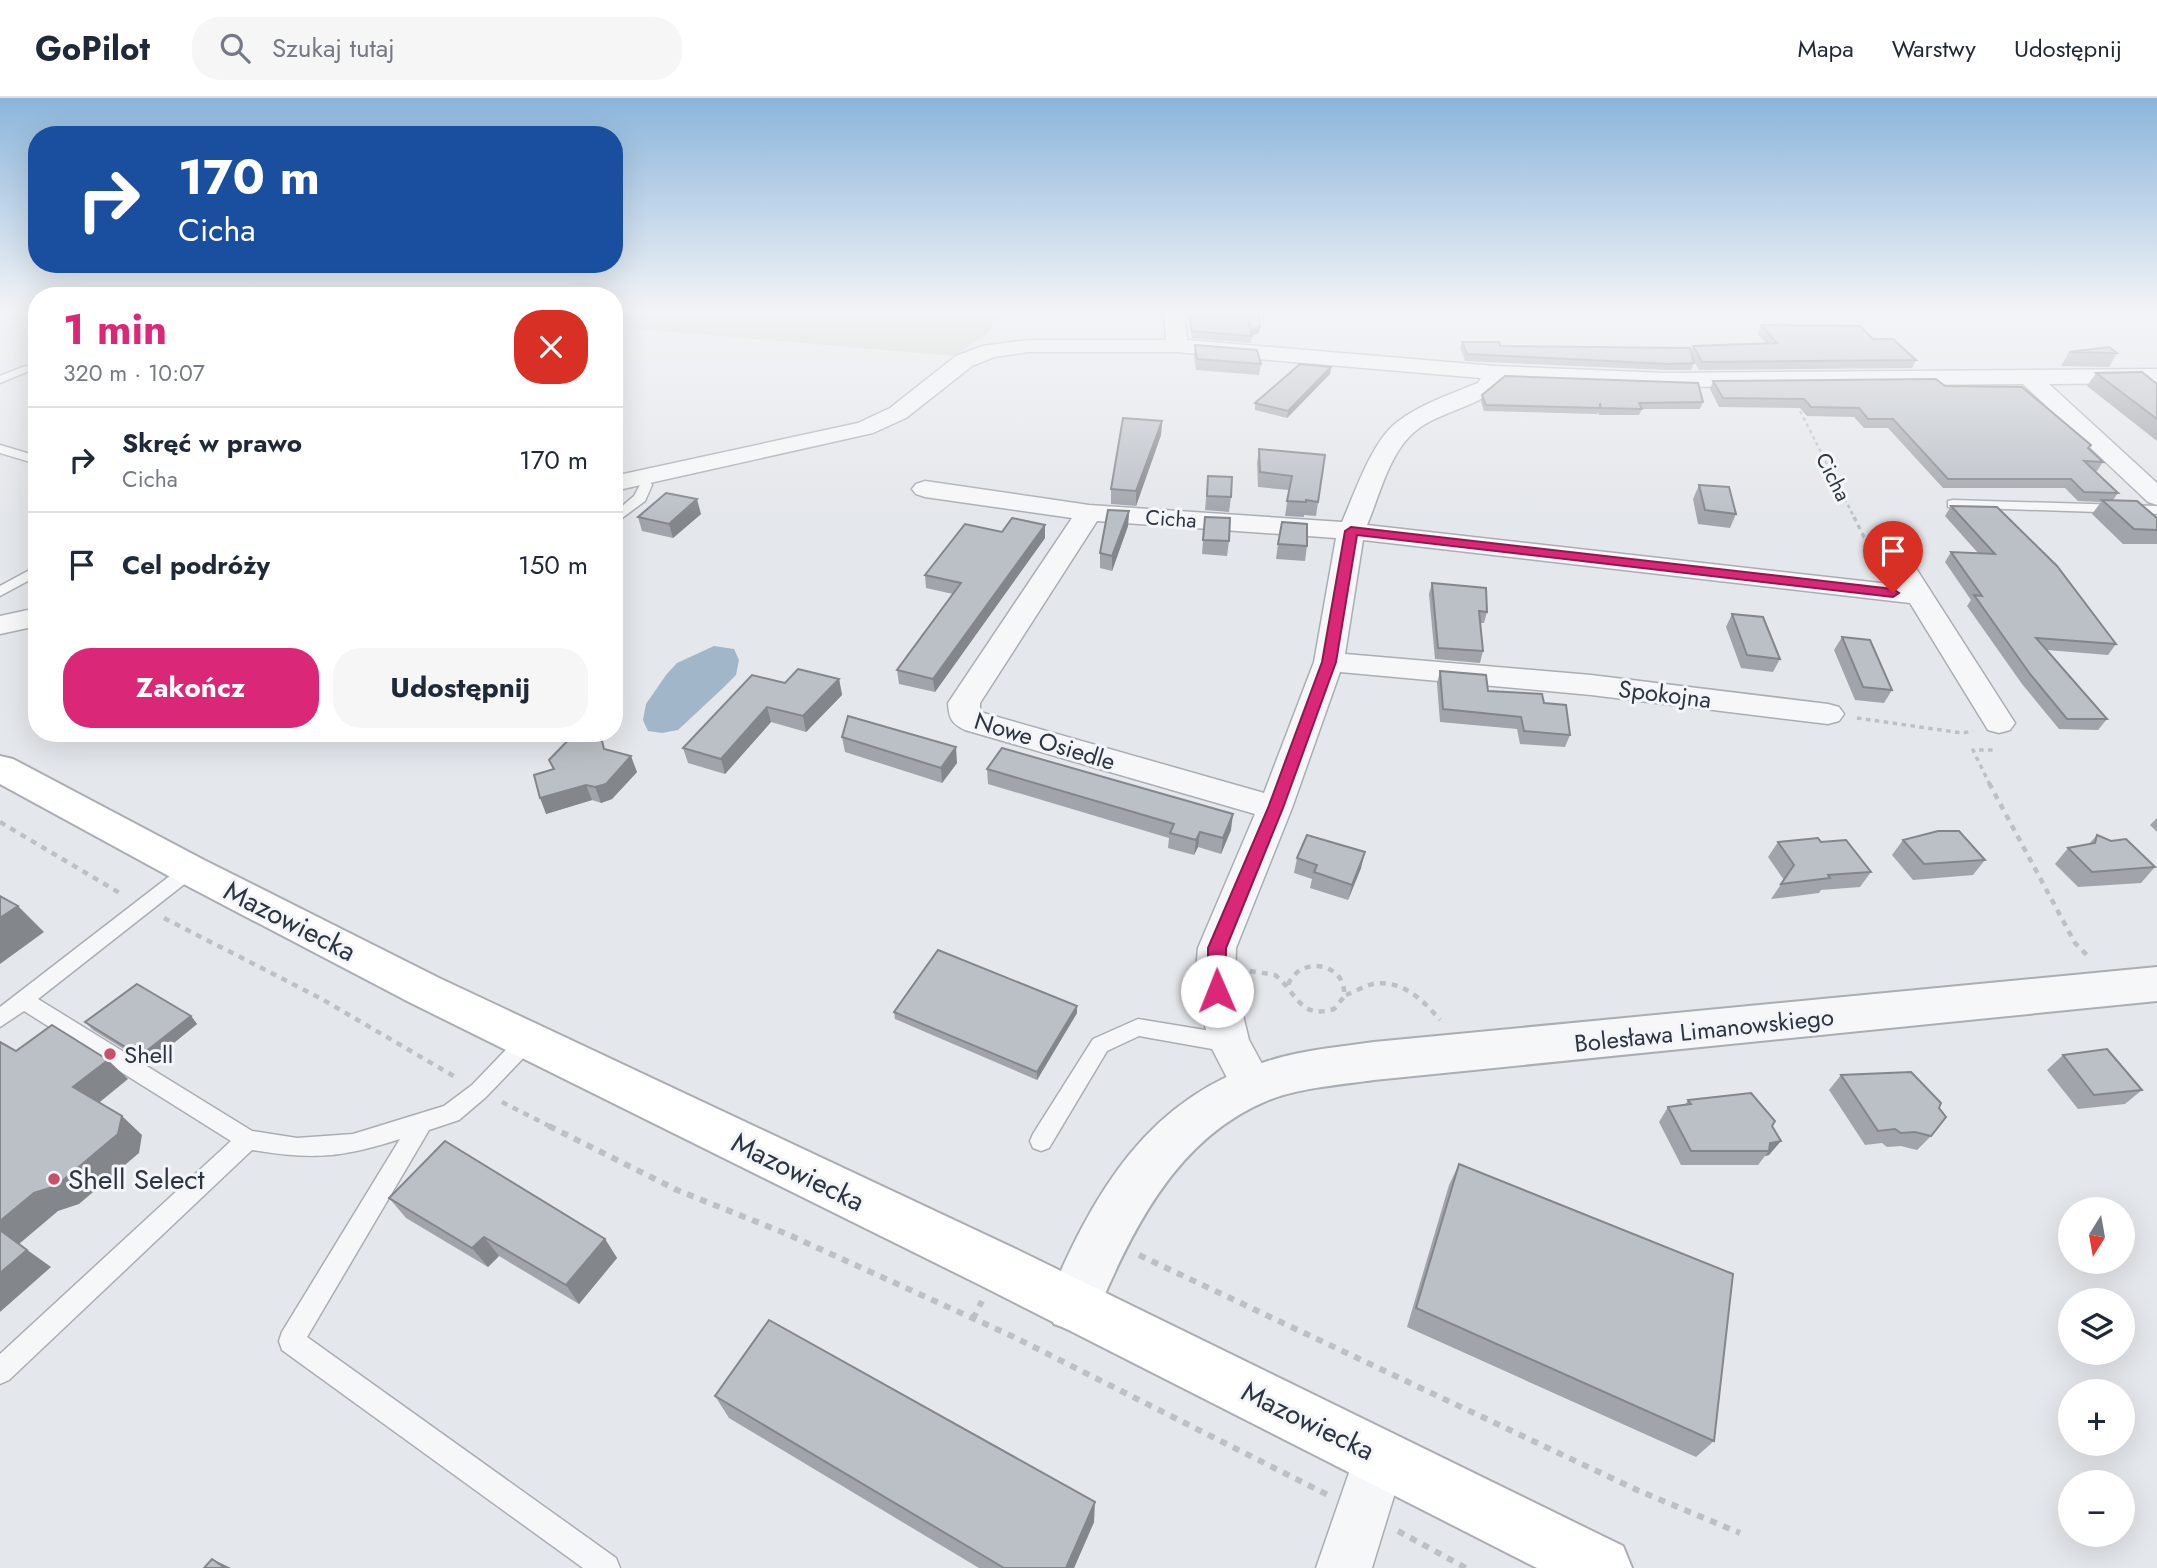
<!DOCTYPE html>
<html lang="pl">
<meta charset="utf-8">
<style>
:root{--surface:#fff;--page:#f6f6f7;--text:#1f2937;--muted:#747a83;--line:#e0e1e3;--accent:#db2777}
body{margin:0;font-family:Jost,sans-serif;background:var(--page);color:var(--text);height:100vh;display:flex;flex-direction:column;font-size:26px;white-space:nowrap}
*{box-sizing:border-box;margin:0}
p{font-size:23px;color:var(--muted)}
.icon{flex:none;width:38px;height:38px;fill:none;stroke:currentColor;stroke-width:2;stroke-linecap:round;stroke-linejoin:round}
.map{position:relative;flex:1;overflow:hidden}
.details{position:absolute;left:28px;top:189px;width:595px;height:455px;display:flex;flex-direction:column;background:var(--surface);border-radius:28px;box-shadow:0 7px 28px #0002}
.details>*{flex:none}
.banner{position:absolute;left:28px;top:28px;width:595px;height:147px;border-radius:28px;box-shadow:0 7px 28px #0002;background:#1a4fa0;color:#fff;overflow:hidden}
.needle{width:46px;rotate:191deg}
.controls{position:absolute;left:2058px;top:1099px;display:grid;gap:14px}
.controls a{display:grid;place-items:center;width:77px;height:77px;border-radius:50%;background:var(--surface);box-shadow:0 7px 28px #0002;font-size:35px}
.pin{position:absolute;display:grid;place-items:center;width:60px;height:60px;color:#fff;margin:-72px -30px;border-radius:50% 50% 50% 0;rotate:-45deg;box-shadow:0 0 7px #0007}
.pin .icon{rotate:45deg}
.me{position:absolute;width:77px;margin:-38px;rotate:359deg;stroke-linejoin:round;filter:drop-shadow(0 0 5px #0008)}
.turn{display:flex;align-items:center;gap:24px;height:147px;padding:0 35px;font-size:32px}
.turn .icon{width:91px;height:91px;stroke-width:2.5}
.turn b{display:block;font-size:49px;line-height:60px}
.round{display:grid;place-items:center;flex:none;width:74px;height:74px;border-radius:28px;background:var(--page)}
.overview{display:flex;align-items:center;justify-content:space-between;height:119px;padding:0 35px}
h1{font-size:42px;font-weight:700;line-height:52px;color:var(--accent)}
.cta{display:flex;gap:14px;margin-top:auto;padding:14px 35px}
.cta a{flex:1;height:80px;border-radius:28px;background:var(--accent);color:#fff;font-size:28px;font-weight:700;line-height:80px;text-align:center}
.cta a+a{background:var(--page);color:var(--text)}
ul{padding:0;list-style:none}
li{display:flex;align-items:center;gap:21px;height:105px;padding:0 35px;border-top:2px solid var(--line)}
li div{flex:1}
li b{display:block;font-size:26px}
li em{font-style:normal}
header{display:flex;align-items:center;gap:42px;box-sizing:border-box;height:98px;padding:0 35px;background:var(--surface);border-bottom:2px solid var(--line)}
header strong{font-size:33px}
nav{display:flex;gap:38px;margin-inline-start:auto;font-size:24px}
.search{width:490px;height:63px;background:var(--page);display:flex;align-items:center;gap:18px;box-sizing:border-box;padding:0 24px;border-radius:28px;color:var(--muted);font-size:26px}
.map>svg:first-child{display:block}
.green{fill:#cad4c5}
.water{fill:#a1b6c8}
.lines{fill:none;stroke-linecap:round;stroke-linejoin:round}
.service-casing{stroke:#a9aeb5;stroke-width:3}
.minor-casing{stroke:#a9aeb5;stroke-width:3}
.tertiary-casing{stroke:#a9aeb5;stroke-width:4}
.secondary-casing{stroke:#a9aeb5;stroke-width:4}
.path-far3{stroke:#bdc1c6;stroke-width:2.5;stroke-dasharray:3.5 3.5;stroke-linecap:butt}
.path-far2{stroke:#bdc1c6;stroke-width:3.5;stroke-dasharray:4.5 4.5;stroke-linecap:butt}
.path-far1{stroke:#bdc1c6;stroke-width:4.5;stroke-dasharray:6 6;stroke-linecap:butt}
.path{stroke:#bdc1c6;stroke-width:6;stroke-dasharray:7 7;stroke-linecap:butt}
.service{fill:#f6f7f9;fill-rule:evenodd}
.minor{fill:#f6f7f9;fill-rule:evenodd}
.tertiary{fill:#f6f7f9;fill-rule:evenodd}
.secondary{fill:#fff;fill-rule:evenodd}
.wall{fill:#a1a5ab}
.shaded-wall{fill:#83868b}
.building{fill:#bbc0c7;stroke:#83868b;stroke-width:2}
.route{fill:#db2777;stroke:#8e194d;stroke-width:2}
.poi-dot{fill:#c75168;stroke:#f3f5f8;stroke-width:2.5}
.labels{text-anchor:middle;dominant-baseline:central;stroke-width:6;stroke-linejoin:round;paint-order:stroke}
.far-street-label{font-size:21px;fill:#2c3542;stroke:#f3f5f8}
.street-label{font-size:24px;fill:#2c3542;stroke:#f3f5f8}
.poi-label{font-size:24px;fill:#2c3542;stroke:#f3f5f8;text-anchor:start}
.near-street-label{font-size:28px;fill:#2c3542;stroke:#f3f5f8}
.near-poi-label{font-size:28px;fill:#2c3542;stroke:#f3f5f8;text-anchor:start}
</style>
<header>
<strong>GoPilot</strong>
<div class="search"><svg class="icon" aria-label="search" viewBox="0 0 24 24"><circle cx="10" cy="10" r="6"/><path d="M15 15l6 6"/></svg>Szukaj tutaj</div>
<nav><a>Mapa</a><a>Warstwy</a><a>Udostępnij</a></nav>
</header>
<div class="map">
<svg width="2157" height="1470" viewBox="0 0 2157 1470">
<rect width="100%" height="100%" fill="#e4e7eb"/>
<!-- green -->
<path class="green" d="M614 213H1000L988 235 954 258 614 229Z"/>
<!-- water -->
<path class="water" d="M714 548 734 551 739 562 736 577 723 590 678 632 662 635 648 633 643 622 646 606 666 577 677 565Z"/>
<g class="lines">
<defs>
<g id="service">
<path d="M25 268 29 269V273L0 285V278Z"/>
<path d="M0 347 37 358V366L0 355Z"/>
<path d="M642 376 646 377 652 387 645 403 614 426V415L634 398 640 387 636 380Z"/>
<path d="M1953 402 2157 408V416L1948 409V403Z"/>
<path d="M37 468V478L0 498V488Z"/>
<path d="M190 765 196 767 199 772 196 777 38 901 252 1033 297 1040 353 1036 444 1008 472 987 520 937 527 934 534 937 537 943 534 949 486 999 459 1022 429 1032 307 1239 616 1460 620 1470H583L282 1252 279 1243 282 1234 400 1041C341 1060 313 1062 252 1052L9 1282 0 1286V1256L231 1043 24 913 0 929V909L184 767Z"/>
<path d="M1138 921 1229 936 1236 939 1239 945 1236 951 1229 954 1139 938 1107 953 1049 1050 1041 1053 1033 1050 1030 1043 1033 1036 1093 941Z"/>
</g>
<g id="minor">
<path d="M1164 213H1184L1187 242 1495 268 1666 275 2157 271V285L2049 286 2157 385V407L2148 404 2023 286 1666 289 1502 282C1486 310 1434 312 1410 338 1388 360 1379 399 1367 427L1898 487 1879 456 1883 450 1893 448 1903 450 2015 625 2010 632 1999 635 1988 632 1910 505 1363 442 1345 556 1591 577 1828 606 1839 609 1844 616 1839 623 1828 626 1591 597 1340 574 1292 710 1236 850 1235 884 1249 942 1274 988 1268 1001 1253 1006 1238 1001 1209 945 1195 884 1198 850 1255 716 965 632C951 625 949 620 948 605L1072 420 925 399 916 396 912 391 916 386 925 383 1089 407 1342 424C1355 395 1371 345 1396 325 1420 306 1451 296 1478 285L1481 280 1177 254H1028L994 259 972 268 906 320 873 335 614 393V378L858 325 890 310 956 258 982 248 1028 242H1166ZM1097 423 1336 440 1314 564 1264 695 980 614V605Z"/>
<path d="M37 510V528L0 536V518Z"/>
<path d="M1380 1333 1399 1340 1406 1359 1372 1470H1316L1361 1340Z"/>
</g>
<path id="tertiary" d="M2157 869V903L1374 982C1340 987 1302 989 1269 1002 1173 1041 1130 1137 1092 1226L1073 1233 1054 1226 1046 1207C1093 1096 1146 1000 1268 963 1303 952 1339 949 1374 944Z"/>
<path id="secondary" d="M0 658 13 661 204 762 439 880 1018 1152 1623 1448 1632 1470H1537L982 1188 409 904 176 782 0 686Z"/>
</defs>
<!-- service casing -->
<use href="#service" class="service-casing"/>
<!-- minor casing -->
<use href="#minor" class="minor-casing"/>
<!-- tertiary casing -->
<use href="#tertiary" class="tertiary-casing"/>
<!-- secondary casing -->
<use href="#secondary" class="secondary-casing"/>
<!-- path-far3 -->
<path class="path-far3" d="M1797 307 1855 421"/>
<!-- path-far2 -->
<g class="path-far2">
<path d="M1854 419 1864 439 1871 443"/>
<path d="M1857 620 1962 635 1973 633"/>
<path d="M1990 687 1973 652H1996"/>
</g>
<!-- path-far1 -->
<g class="path-far1">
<path d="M1989 685 2075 845 2090 860"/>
<path d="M0 724 123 797"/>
<path d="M164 820 320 900 457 980"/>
<path d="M1250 873 1275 877C1297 894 1299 922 1334 911L1344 899C1348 865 1300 856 1288 887"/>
<path d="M1346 897C1354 894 1364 888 1373 886 1402 881 1423 902 1440 922"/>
<path d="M502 1004 553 1030"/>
</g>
<!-- path -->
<g class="path">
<path d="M549 1028 677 1092 787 1136 1014 1239 1328 1397"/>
<path d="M1139 1157 1637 1392 1740 1435"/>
<path d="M973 1221 982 1203"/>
<path d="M1398 1433 1466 1470"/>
</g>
<!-- service -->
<use href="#service" class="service"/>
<!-- minor -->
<use href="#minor" class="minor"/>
<!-- tertiary -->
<use href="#tertiary" class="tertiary"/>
<!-- secondary -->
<use href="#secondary" class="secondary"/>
</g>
<!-- wall -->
<g class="wall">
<path d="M1117 213H1163L1162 217 1123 218 1122 215H1118Z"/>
<path d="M1186 213H1258L1259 235 1252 237 1251 245 1192 240 1188 217Z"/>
<path d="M1761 227 1873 241 1916 262 1912 270 1699 272 1692 260 1694 265 1691 272H1666L1465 263 1460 250 1462 244 1500 248 1691 255 1693 248 1766 245 1758 236Z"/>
<path d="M1195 247 1261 266 1259 277 1196 272 1194 258Z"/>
<path d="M2069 254 2117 255 2109 269 2061 268Z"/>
<path d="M1331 269 1330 276 1287 320 1255 312V305Z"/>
<path d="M2096 275 2157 286V343L2087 288Z"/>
<path d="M1713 283 1945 288 2089 351 2103 364 2097 373H2095L2118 395 2113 402 2157 420V446H2123L2092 416 2101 404 2078 403 2065 390H1943L1888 330H1864L1854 319 1807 318 1800 310 1719 309 1710 291Z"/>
<path d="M1482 297 1703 304 1700 311H1642L1639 317H1599L1598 314 1597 316 1484 313 1481 304Z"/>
<path d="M1162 323 1161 337 1136 408 1111 406V391Z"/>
<path d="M1259 351 1325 357 1316 418 1304 417V419L1285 418 1289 392 1258 389 1257 365Z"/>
<path d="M1208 378 1231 399 1229 414 1205 412Z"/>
<path d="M1699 387 1736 416 1730 430 1698 426 1693 401Z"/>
<path d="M1951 408 2116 546 2108 557 2047 552 2107 621 2098 632 2059 631 2022 586 1967 508 1971 502 1945 464 1951 454 1978 455 1945 418Z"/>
<path d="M1129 413 1128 428 1112 473 1100 470V455Z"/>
<path d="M701 416 673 440 642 433 638 419Z"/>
<path d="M1205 419 1229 443 1227 458 1202 456Z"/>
<path d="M1045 427V440L935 594 899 586 897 572 953 496 926 490 925 477Z"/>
<path d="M1278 446 1307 448 1305 463 1276 461Z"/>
<path d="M1432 485 1487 514 1484 525H1480L1483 553 1480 565 1435 561 1429 496Z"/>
<path d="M1732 516 1780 561 1773 574 1741 570 1726 529Z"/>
<path d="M1842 539 1892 592 1884 605 1855 602 1834 552Z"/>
<path d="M1440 573 1488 593 1544 605 1570 637 1565 649 1520 646 1517 631 1440 624 1437 585Z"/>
<path d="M839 581 842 597 806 634 771 624 725 676 688 665 683 650 785 585Z"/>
<path d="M842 639 957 665 942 685 845 654Z"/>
<path d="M606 651 637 674 612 701 601 705 592 702 546 716 553 671 549 662Z"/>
<path d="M987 671 1231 732 1221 756 1198 749 1194 757 1168 750 1169 740 988 686Z"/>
<path d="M2157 720V734L2150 727Z"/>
<path d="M2097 737 2155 769 2141 785 2078 789 2055 766 2068 750 2089 746Z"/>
<path d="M1903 742 1985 762 1973 777 1913 782 1892 757Z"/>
<path d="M1778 744H1821L1871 774 1860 789 1821 792 1819 795 1771 801 1784 782 1768 759Z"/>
<path d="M1297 760 1361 770 1348 802 1310 790 1312 781 1294 775Z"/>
<path d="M1077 908V915L1037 982 895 921 894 914Z"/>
<path d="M191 918 197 926 148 966 93 932 85 924Z"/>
<path d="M2063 957 2142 992 2125 1006 2078 1011 2047 972Z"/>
<path d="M1841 977 1939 1010 1931 1038 1917 1052 1901 1048 1887 1049 1882 1045 1865 1047 1829 992Z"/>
<path d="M1688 1002 1772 1028 1769 1057 1765 1058 1758 1067H1681L1659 1024 1668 1009 1685 1007Z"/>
<path d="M1459 1066 1714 1343 1696 1359 1407 1229 1449 1087Z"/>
<path d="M389 1100 605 1141 617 1160 579 1206 499 1158 488 1169 406 1120Z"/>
<path d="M715 1298 1094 1424 1074 1470H979L729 1320Z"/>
</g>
<!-- shaded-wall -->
<g class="shaded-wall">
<path d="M1260 229 1259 235 1251 238V231Z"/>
<path d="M1331 269 1330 276 1287 320 1288 313Z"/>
<path d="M1162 323 1161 337 1136 408V393Z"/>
<path d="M697 401 701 416 673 440 669 426Z"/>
<path d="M1129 413 1128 428 1112 473V458Z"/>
<path d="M1045 427V440L935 594 933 581Z"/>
<path d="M839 581 842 597 806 634 803 618Z"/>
<path d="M767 609 771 624 725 676 721 661Z"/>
<path d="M956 649 957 665 942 685 941 670Z"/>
<path d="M631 658 637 674 612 701 601 705 595 689Z"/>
<path d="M586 687 592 702 546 716 540 700Z"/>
<path d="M1233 716 1231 732 1221 756 1223 740Z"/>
<path d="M1200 734 1198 749 1194 757 1196 742Z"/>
<path d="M1365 754 1361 770 1348 802 1352 787Z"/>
<path d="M18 808 44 834 0 866V820Z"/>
<path d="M1077 908V915L1037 982V974Z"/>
<path d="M191 918 197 926 148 966 140 958Z"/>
<path d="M108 962 128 981 95 1008 73 989Z"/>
<path d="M122 1018 142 1037 139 1055 79 1106 58 1113 19 1146 51 1169 0 1214V1123Z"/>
<path d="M1781 1043 1769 1057 1765 1058 1769 1053 1770 1045Z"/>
<path d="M484 1139 499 1158 488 1169 472 1150Z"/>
<path d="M605 1141 617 1160 579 1206 566 1187Z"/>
<path d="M1095 1404 1094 1424 1074 1470H1066Z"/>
<path d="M212 1461 231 1470H225Z"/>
</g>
<!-- building -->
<g class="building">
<path d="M1189 213H1258L1260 229 1251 231 1248 223 1252 238 1192 233Z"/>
<path d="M1761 227 1860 228 1873 241H1893L1916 262 1702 264 1693 248 1777 245Z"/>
<path d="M1462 244H1499L1500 248 1690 250 1694 265 1668 266 1467 256Z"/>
<path d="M1195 247 1257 252 1261 266 1197 261Z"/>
<path d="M2109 249 2117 255 2069 254Z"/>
<path d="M1300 266 1331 269 1288 313 1255 305Z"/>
<path d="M2142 274 2157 286V321L2096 275Z"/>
<path d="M1505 278 1698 285 1703 304 1639 305 1642 311 1601 310 1600 305V310L1486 307 1482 297Z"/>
<path d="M1936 281 1945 288 2022 289 2091 347 2088 350 2103 364 2084 363 2118 395 2084 394 2071 381H1948L1893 321H1868L1859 310 1811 309 1804 301 1723 300 1713 283Z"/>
<path d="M1123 320 1162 323 1136 393 1111 391Z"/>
<path d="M1259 351 1325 357 1318 404 1306 402V404L1287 403 1292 378 1260 374Z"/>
<path d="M1208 378 1232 379 1231 399 1207 398Z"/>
<path d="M1699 387 1729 389 1736 416 1705 412Z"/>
<path d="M666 395 697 401 669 426 638 419Z"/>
<path d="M2102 402 2137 403 2157 420V432L2134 431Z"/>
<path d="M1951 408 1997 409 2057 468 2116 546 2036 540 2107 621H2067L2030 576 1974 497 1982 498 1951 454 1995 456Z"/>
<path d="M1108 412 1129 413 1112 458 1100 455Z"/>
<path d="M1205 419 1230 420 1229 443 1203 442Z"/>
<path d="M1012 420 1045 427 933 581 897 572 961 485 925 477 965 426 1002 434Z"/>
<path d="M1282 424 1307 426V448L1278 446Z"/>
<path d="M1432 485 1486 490 1487 514 1479 513 1483 553 1438 550Z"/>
<path d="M1732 516 1763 519 1780 561 1747 557Z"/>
<path d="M1842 539 1870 542 1892 592 1863 589Z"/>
<path d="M798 571 839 581 803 618 767 609 721 661 683 650 752 577 785 585Z"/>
<path d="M1440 573 1486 577 1488 593 1542 596 1544 605 1566 607 1570 637 1524 633 1521 619 1443 611Z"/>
<path d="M848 618 956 649 941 670 842 639Z"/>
<path d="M575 635H600L604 651 631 658 606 686 595 689 586 687 540 700 534 677 554 671 549 662Z"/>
<path d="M1002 650 1233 716 1223 740 1200 734 1196 742 1170 735 1174 726 987 671Z"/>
<path d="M1938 733H1959L1985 762 1924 766 1903 742Z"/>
<path d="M1307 737 1365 754 1352 787 1314 774 1317 767 1297 760Z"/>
<path d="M2097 737 2111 743 2126 741 2155 769 2092 774 2068 750 2095 745Z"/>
<path d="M1818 740 1821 744 1846 742 1871 774 1828 777 1830 780 1781 786 1794 767 1778 744Z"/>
<path d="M0 798 18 808 0 820Z"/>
<path d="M938 852 1077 908 1037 974 894 914Z"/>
<path d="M137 886 191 918 140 958 85 924Z"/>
<path d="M52 927 108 962 73 989 122 1018 118 1036 56 1088 34 1095 0 1123V944L16 953Z"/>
<path d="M2107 951 2142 992 2094 997 2063 957Z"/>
<path d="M1911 974 1941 1005 1939 1010 1946 1019 1931 1038 1915 1034 1901 1035 1895 1031 1878 1033 1841 977Z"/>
<path d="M1751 995 1775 1023 1772 1028 1781 1043 1770 1045 1769 1053H1691L1668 1009 1691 1006 1688 1002Z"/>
<path d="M445 1043 605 1141 566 1187 484 1139 472 1150 389 1100Z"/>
<path d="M1459 1066 1733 1176 1714 1343 1416 1210Z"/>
<path d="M0 1132 27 1152 0 1175Z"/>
<path d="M769 1222 1095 1404 1066 1470H1004L715 1298Z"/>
<path d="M212 1461 225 1470H204Z"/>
</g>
<!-- sky -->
<linearGradient id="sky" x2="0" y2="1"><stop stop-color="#8bb5db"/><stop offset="0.51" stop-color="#f3f4f6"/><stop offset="1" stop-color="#f3f4f6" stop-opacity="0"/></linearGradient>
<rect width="2157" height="419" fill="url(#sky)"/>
<!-- route -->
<path class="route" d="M1351 429 1893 491 1899 495 1893 499 1357 437 1336 564 1283 710 1226 850V893L1223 898 1217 900 1211 898 1208 893V850L1268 710 1322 564 1345 433Z"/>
<!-- markers -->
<g class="poi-dot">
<circle cx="110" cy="956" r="7"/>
<circle cx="54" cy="1081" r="7"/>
</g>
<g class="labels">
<!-- far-street labels -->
<g class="far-street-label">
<text transform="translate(1833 379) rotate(63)">Cicha</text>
<text transform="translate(1171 421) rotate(4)">Cicha</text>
</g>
<!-- street labels -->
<g class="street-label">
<text transform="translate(1665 596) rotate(7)">Spokojna</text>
<text transform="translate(1045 643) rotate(17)">Nowe Osiedle</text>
<text transform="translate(1704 932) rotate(-6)">Bolesława Limanowskiego</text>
</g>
<!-- poi labels -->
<g class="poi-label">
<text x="124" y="956">Shell</text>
</g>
<!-- near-street labels -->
<g class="near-street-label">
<text transform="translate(290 823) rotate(27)">Mazowiecka</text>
<text transform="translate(798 1074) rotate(26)">Mazowiecka</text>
<text transform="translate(1308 1323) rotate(26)">Mazowiecka</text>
</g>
<!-- near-poi labels -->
<g class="near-poi-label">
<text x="68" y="1081">Shell Select</text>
</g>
</g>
</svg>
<div class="controls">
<a><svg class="needle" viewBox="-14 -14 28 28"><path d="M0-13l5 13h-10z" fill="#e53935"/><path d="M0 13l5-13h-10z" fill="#747a83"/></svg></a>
<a><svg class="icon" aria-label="layers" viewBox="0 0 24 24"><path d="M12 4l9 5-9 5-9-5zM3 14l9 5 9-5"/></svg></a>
<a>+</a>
<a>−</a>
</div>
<div class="pin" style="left:1893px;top:495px;background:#d93025"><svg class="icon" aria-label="arrive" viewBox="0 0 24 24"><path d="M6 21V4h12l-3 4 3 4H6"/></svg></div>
<svg class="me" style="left:1217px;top:893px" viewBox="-20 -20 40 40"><circle r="19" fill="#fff"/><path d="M0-13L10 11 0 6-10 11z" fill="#db2777"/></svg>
<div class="banner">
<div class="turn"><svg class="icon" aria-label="right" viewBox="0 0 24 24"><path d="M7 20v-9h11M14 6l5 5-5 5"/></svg><div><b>170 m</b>Cicha</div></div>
</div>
<section class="details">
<div class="overview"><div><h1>1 min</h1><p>320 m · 10:07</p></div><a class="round" style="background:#d93025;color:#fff"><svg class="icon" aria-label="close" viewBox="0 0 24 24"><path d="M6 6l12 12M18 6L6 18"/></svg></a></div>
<ul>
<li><svg class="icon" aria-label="right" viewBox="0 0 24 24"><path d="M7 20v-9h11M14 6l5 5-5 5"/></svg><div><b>Skręć w prawo</b><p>Cicha</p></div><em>170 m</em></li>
<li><svg class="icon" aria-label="arrive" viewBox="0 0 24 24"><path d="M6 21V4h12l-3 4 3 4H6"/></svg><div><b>Cel podróży</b></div><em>150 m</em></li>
</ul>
<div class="cta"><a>Zakończ</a><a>Udostępnij</a></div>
</section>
</div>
